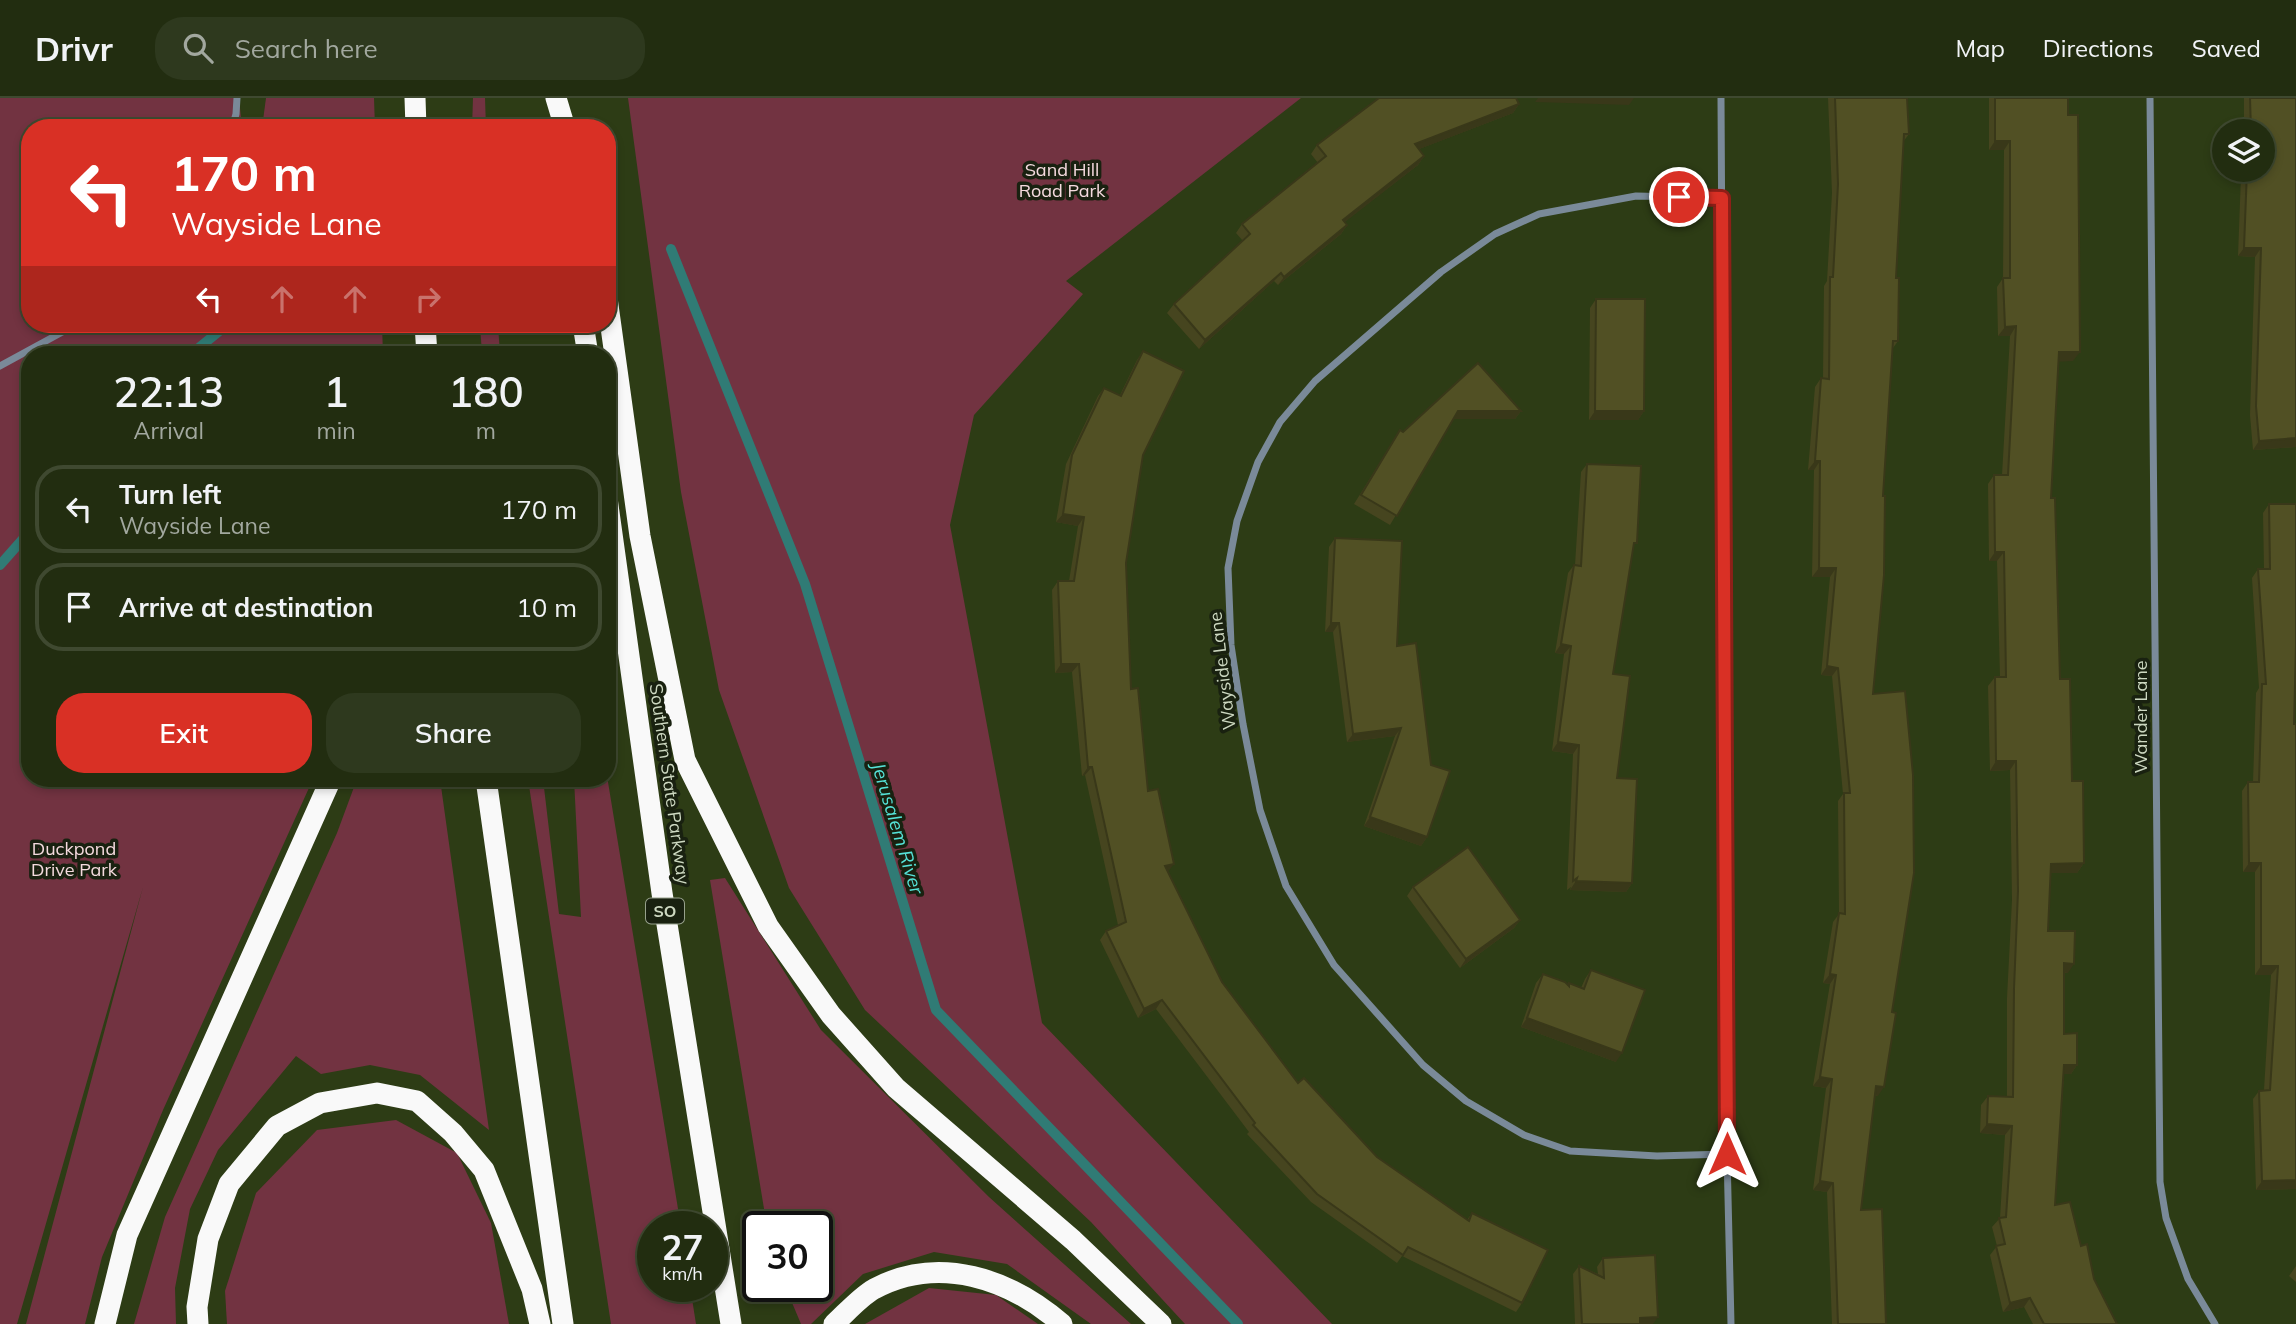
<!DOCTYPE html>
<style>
:root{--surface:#222d10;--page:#2e391e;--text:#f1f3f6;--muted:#a2a89f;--line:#3f4930;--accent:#d93025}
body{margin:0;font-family:Mulish,sans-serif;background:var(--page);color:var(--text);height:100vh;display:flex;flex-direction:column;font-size:26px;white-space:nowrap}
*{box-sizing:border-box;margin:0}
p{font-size:23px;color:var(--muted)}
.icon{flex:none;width:38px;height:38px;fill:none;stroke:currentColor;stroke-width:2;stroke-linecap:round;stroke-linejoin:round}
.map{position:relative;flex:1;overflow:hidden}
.drawer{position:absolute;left:21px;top:248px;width:595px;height:441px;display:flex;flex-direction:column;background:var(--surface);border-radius:28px;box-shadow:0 4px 10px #0003,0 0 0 2px var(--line)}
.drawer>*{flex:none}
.top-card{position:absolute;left:21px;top:21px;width:595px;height:214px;border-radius:28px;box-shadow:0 4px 10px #0003,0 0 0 2px var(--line);background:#d93025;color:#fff;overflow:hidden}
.controls{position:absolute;left:2212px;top:21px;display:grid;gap:14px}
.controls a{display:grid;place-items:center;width:63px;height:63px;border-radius:50%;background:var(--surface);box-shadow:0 4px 10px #0003,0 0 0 2px var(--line);font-size:35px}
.speed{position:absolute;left:637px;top:1113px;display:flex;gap:14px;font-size:35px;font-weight:700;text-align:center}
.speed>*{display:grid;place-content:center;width:91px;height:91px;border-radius:50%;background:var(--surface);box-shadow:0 4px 10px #0003,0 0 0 2px var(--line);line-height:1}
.speed small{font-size:18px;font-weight:400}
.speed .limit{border:4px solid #111;border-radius:10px;background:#fff;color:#111}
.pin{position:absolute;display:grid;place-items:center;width:60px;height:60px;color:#fff;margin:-30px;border:4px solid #fff;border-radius:50%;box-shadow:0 2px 7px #0007}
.me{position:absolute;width:77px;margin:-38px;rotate:0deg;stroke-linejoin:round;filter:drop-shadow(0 0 5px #0008)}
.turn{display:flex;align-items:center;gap:24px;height:147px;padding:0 35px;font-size:32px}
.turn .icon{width:91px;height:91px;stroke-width:2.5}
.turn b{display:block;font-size:49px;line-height:60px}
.lanes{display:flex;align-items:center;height:66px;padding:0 35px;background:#0003;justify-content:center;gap:35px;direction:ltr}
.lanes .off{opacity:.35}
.eta{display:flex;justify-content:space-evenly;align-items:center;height:119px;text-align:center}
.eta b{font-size:42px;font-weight:600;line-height:49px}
.primary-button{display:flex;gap:14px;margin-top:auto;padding:14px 35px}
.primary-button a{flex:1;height:80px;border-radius:28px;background:var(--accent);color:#fff;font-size:28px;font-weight:600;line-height:80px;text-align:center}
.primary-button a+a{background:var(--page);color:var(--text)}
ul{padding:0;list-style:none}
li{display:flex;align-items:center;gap:21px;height:88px;margin:0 14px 10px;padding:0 21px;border:4px solid var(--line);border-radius:28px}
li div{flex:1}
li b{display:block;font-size:26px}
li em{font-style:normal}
header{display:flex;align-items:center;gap:42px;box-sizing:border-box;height:98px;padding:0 35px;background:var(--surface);border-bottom:2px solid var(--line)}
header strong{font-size:33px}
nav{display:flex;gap:38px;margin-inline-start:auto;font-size:24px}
.search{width:490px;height:63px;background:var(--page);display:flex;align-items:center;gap:18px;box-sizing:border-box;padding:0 24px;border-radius:28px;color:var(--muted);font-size:26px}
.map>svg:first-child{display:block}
.green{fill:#723341}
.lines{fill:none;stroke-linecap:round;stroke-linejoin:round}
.stream{stroke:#307b75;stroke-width:10}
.minor{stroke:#7a8a99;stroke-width:7}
.motorway{stroke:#f9f9f9;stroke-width:21}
.wall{fill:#46451f}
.shaded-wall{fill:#393819}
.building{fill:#515024;stroke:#393819;stroke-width:2}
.route-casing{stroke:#8d1f18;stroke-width:18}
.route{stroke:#d93025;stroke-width:12}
.labels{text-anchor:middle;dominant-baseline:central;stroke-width:7;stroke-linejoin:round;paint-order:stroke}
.shield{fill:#192110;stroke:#97a18c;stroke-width:2}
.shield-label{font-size:16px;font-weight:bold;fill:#cdd8c1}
.park-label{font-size:18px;fill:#f5dade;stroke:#192110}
.street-label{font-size:18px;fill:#cdd8c1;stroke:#192110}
.water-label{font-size:19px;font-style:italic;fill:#55e3d8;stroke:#192110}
</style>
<header>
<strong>Drivr</strong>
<div class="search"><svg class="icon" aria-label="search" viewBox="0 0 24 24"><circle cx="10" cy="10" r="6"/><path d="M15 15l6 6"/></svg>Search here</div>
<nav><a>Map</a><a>Directions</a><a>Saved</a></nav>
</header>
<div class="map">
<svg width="2296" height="1226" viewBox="0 0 2296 1226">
<rect width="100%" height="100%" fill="#2d3c15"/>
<!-- green -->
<g class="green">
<path d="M0 0H239L242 30H30V226H382L383 257H30V681H313L163 1012 102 1159 85 1226H26L143 789 17 1226H0Z"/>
<path d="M266 0H374L375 30H262Z"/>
<path d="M473 0H485L486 30H472Z"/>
<path d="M628 0H1301L1066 183 1083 196 974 317 950 427 1042 925 1332 1226H1185L1091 1124 865 912 789 790 719 592 681 394Z"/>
<path d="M480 226H498L500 257H482Z"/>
<path d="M607 678 681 1129H653V1188H690L696 1226H611L528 681H543L559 816 581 819 574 681H607Z"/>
<path d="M357 681H440L489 1032 420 977 370 967 321 976 296 958 218 1052 190 1111 175 1190 176 1226H134L165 1119 337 735Z"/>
<path d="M725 780 821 932 989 1099 1131 1226H1091L1007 1166 934 1154 863 1176 811 1226H801L785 1188H817V1129H767L710 782Z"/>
<path d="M396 1022 457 1055 491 1125 509 1226H227L225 1193 256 1095 317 1032Z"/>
<path d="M929 1190 996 1197 1038 1226H865Z"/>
</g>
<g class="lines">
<!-- stream -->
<g class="stream">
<path d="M671 151 805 486 936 912 1238 1226"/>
<path d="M190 257 228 226"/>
<path d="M0 467 30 433"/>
</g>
<!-- minor -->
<g class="minor">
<path d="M1721 0 1727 1056 1731 1226"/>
<path d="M2150 0 2160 1084 2166 1120 2188 1181 2215 1226"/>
<path d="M232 30 236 16 237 0"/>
<path d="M1722 100 1636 98 1539 116 1495 136 1441 174 1315 283 1280 324 1258 364 1237 423 1228 470 1231 547 1243 626 1260 712 1286 788 1334 867 1423 967 1466 1003 1524 1037 1570 1053 1657 1058 1727 1056"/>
<path d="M0 268 77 226"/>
</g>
<!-- motorway -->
<g class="motorway">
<path d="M415 0 416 30"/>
<path d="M556 0 565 30"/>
<path d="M607 200 640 438 685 662 768 828 831 917 896 990 1073 1142 1161 1226"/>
<path d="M425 226 427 257"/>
<path d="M583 226 588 257"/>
<path d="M607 400 662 795 731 1226"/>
<path d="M486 681 563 1226"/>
<path d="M105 1226 127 1137 331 681"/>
<path d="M198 1226 197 1209 208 1141 229 1086 277 1028 320 1005 377 995 417 1003 453 1035 484 1072 532 1191 540 1226"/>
<path d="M834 1226C846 1215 860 1199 874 1191 939 1156 1010 1181 1062 1226"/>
</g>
</g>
<!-- wall -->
<g class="wall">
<path d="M1828 0H1907L1909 36 1903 44 1896 180 1898 243 1893 250 1883 398 1873 596 1878 998H1875L1861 1112 1886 1226H1832L1827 1094 1813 1092 1826 990 1813 988 1830 886 1823 885 1833 824 1839 816 1838 703 1843 696 1832 578 1821 577 1830 479H1812L1814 372H1808L1815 289 1821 280H1823L1824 188 1827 183 1832 95Z"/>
<path d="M1989 0H2068L2073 263H2059L2051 400 2060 581 2072 683 2084 765 2077 775H2051L2048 833 2068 875H2064V936L2077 967 2071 976H2064L2055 1107 2081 1148 2094 1181 2117 1226H2033L2024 1209 2003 1214 1990 1157 1997 1148 1992 1129 2000 1120 2005 1037 1980 1035 1981 1007 1988 998 2007 999V900L2012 802 2010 672 1990 673 1988 588 1995 579H2000L1997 463H1989L1988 386 1994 377H2002L2010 238H1998L1997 189 2003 180 2004 52H1989Z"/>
<path d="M2244 0H2296V349L2253 352 2250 317 2255 159 2238 158 2241 77 2245 72H2263V33H2244Z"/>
<path d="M1519 6 1513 15 1419 51 1424 58 1418 67 1344 124 1347 127 1341 136 1278 187 1274 183 1199 251 1167 215 1174 206 1243 143 1236 135 1242 126 1318 65 1311 56 1317 47Z"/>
<path d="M1596 201 1644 313 1638 322H1589L1590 210Z"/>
<path d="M1143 253V357L1126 465 1131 591 1148 693 1168 774 1222 884 1298 985 1377 1059 1467 1122 1472 1115 1522 1205 1516 1214 1402 1158 1397 1165 1311 1104 1247 1036 1249 1034 1156 911 1138 920 1100 842 1106 833 1118 827 1085 677 1082 678 1072 574 1055 575 1052 492 1058 483H1069L1078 428 1056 424 1066 366 1098 298 1104 290 1120 297 1137 262Z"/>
<path d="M1478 265 1521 313 1515 321H1453L1390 427 1354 406 1400 332 1403 334Z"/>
<path d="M1587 366 1633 451 1613 576 1617 680 1632 785 1626 794 1570 792 1571 789 1567 792 1573 656 1552 653 1564 556 1555 555 1568 475 1574 467H1575L1581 374Z"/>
<path d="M2269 406 2294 626H2296V1091L2256 1092 2253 1001 2259 993 2264 992 2271 877H2255V774H2243L2242 693 2248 684H2253L2256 595 2259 590 2252 480 2258 471H2264L2263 415Z"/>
<path d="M1335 440 1397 548 1427 739 1421 748 1364 728 1395 638 1347 644 1333 534H1325L1329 449Z"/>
<path d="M1413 789 1520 822 1514 830 1460 870 1407 798Z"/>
<path d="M1591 872 1616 964 1521 929 1536 885 1543 876 1568 887 1569 885 1581 890 1585 881Z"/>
<path d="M1603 1160 1653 1226H1575L1573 1176 1579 1168 1598 1176 1597 1169Z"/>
<path d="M2296 1168V1184L2289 1178Z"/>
</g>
<!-- shaded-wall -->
<g class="shaded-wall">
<path d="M1538 0H1634L1629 7 1535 4Z"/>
<path d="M1519 6 1513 15 1409 55 1415 46Z"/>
<path d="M1995 43H2010L2004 52H1989Z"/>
<path d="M1424 58 1418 67 1336 131 1343 122Z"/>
<path d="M1347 127 1341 136 1278 187 1284 179Z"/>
<path d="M2244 150H2261L2255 159 2238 158Z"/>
<path d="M1281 175 1274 183 1199 251 1205 242Z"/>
<path d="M2016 228 2010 238H1998L2005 229Z"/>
<path d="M2059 254H2080L2073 263 2053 264Z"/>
<path d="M1458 313H1521L1515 321H1452Z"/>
<path d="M1595 313H1644L1638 322H1589Z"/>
<path d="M2296 340V349L2253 352 2259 343Z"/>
<path d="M1815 363H1820L1814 372H1808Z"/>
<path d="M1063 416 1084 419 1078 428 1056 424Z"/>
<path d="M1995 454H2004L1997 463H1989Z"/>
<path d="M1819 470H1836L1830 479H1812Z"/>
<path d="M1331 525H1339L1333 534H1325Z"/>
<path d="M1561 546 1571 548 1564 556 1555 555Z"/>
<path d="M1061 566H1079L1072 574 1055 575Z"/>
<path d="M1827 568 1838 570 1832 578 1821 577Z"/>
<path d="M1401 630 1395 638 1347 644 1353 636Z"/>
<path d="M1558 644 1579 647 1573 656 1552 653Z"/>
<path d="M1996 663H2016L2010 672 1990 673Z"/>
<path d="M1088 669H1092L1085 677 1082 678Z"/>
<path d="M1370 719 1427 739 1421 748 1364 728Z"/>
<path d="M2084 765 2077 775H2045L2051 766Z"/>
<path d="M2249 765H2261L2255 774H2243Z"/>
<path d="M1174 766 1167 775 1165 768Z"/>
<path d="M1576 783 1632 785 1626 794 1570 792Z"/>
<path d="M1520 822 1514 830 1460 870 1466 861Z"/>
<path d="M2064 865 2074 866 2068 875 2057 874Z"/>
<path d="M2261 868H2278L2271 877H2255Z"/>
<path d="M1830 876 1836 877 1830 886 1823 885Z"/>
<path d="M1162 902 1156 911 1138 920 1144 911Z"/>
<path d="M1527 920 1622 955 1616 964 1521 929Z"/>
<path d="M2064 967H2077L2071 976H2058Z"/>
<path d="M1820 979 1832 981 1826 990 1813 988Z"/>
<path d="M1876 988 1884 989 1878 998 1870 997Z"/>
<path d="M1987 1026 2012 1028 2005 1037 1980 1035Z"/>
<path d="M2296 1082V1091L2256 1092 2262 1083Z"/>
<path d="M1820 1083 1833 1085 1827 1094 1813 1092Z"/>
<path d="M2030 1200 2024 1209 2003 1214 2010 1205Z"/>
<path d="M1658 1219 1653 1226H1636L1640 1220Z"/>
</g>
<!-- building -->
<g class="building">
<path d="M1379 0H1516L1519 6 1415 46 1424 58 1343 122 1347 127 1284 179 1281 175 1205 242 1174 206 1250 136 1242 126 1326 58 1317 47Z"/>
<path d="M1835 0H1907L1909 36H1904L1896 180H1899L1898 243H1893L1883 398H1885L1884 477 1873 596 1905 593 1913 677 1914 775 1892 914 1896 915 1884 989 1876 988 1861 1112 1882 1111 1886 1226H1838L1833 1085 1820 1083 1832 981 1820 979 1836 877 1830 876 1839 815 1845 816 1844 695H1850L1838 570 1827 568 1836 470H1819L1820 363H1815L1821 280 1829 281 1830 179H1833L1838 86Z"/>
<path d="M1995 0H2068V17H2078L2080 254H2059L2051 400H2055L2060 581H2070L2072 683H2083L2084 765 2051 766 2048 833H2075L2074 866 2064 865V936L2077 935V967H2064L2055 1107 2070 1104 2081 1148 2087 1146 2094 1181 2117 1226H2044L2030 1200 2010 1205 1996 1148 2005 1146 1999 1120 2006 1119 2012 1028 1987 1026 1988 998 2013 999 2014 891 2018 793 2016 663H1996L1995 579H2006L2004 454H1995L1994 377H2008L2016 228 2005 229 2003 180H2010V43H1995Z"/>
<path d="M2250 0H2296V340L2259 343 2256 308 2261 150H2244L2247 72H2263V33H2251Z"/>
<path d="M1596 201H1645L1644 313H1595Z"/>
<path d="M1143 253 1184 273 1143 357 1126 465 1131 591 1138 590 1148 693 1158 691 1174 766 1165 768 1222 884 1298 985 1304 980 1377 1059 1469 1123 1472 1115 1548 1152 1522 1205 1408 1149 1403 1157 1317 1096 1253 1027 1255 1025 1162 902 1144 911 1106 833 1126 824 1092 669H1088L1079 566H1061L1058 483H1074L1084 419 1063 416 1072 357 1104 290 1121 298Z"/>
<path d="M1478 265 1521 313H1458L1397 418 1361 397 1400 332 1403 334Z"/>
<path d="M1587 366 1641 368 1637 445H1634L1613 576 1630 578 1617 680 1637 681 1632 785 1576 783 1577 780 1573 783 1579 647 1558 644 1571 548 1561 546 1574 467 1581 468Z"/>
<path d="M2269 406H2296V548L2294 626H2296V1082L2262 1083 2259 993 2270 992 2278 868H2261V765H2249L2248 684H2259L2262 586H2266L2258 471H2270Z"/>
<path d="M1335 440 1402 443 1397 548 1416 545 1431 667 1450 673 1427 739 1370 719 1401 630 1353 636 1339 525H1331Z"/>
<path d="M1468 749 1520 822 1466 861 1413 789Z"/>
<path d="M1591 872 1645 892 1622 955 1527 920 1543 876 1565 884 1569 888V885L1584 891Z"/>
<path d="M1655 1157 1658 1219 1640 1220V1226H1582L1579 1168 1604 1180 1603 1160Z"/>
</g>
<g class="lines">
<defs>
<path id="route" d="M1679 99 1722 100 1727 1056"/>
</defs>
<!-- route casing -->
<use href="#route" class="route-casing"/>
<!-- route -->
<use href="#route" class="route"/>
</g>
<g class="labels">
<!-- shield labels -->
<rect class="shield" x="646" y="800.5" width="38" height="25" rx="5"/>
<g class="shield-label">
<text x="665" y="813">SO</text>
</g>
<!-- park labels -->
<g class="park-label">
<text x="1062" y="71">Sand Hill<tspan x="1062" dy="21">Road Park</tspan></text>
<text x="74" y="750">Duckpond<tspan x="74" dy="21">Drive Park</tspan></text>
</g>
<!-- street labels -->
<g class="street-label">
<text transform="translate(1222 573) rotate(-97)">Wayside Lane</text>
<text transform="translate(2140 619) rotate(-90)">Wander Lane</text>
<text transform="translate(670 686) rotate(82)">Southern State Parkway</text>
</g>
<!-- water labels -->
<g class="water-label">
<text transform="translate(898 730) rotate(73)">Jerusalem River</text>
</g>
</g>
</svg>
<div class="controls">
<a><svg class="icon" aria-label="layers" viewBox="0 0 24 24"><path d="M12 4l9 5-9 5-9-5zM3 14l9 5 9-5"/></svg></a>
</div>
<div class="speed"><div>27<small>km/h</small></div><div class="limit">30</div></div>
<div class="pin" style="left:1679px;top:99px;background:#d93025"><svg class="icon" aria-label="arrive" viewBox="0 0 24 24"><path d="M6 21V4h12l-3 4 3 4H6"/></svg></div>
<svg class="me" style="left:1727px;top:1056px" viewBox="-20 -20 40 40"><path d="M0-17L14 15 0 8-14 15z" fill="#d93025" stroke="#fff" stroke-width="4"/></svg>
<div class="top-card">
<div class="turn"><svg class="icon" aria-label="left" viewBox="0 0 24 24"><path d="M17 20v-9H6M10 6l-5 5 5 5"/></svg><div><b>170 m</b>Wayside Lane</div></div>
<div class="lanes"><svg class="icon" aria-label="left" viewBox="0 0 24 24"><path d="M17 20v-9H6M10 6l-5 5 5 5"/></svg><svg class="icon off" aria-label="ahead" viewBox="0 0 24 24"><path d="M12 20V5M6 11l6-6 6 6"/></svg><svg class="icon off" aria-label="ahead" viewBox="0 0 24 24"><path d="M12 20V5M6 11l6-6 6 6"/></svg><svg class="icon off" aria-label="right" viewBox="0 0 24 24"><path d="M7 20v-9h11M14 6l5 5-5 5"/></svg></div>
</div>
<section class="drawer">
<div class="eta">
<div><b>22:13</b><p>Arrival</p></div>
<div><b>1</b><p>min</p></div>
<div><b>180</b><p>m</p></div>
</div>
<ul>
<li><svg class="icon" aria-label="left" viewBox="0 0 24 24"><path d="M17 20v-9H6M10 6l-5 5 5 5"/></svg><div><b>Turn left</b><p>Wayside Lane</p></div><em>170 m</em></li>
<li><svg class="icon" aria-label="arrive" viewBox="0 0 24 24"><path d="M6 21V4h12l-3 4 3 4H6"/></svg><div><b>Arrive at destination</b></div><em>10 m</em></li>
</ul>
<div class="primary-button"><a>Exit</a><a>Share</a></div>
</section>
</div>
